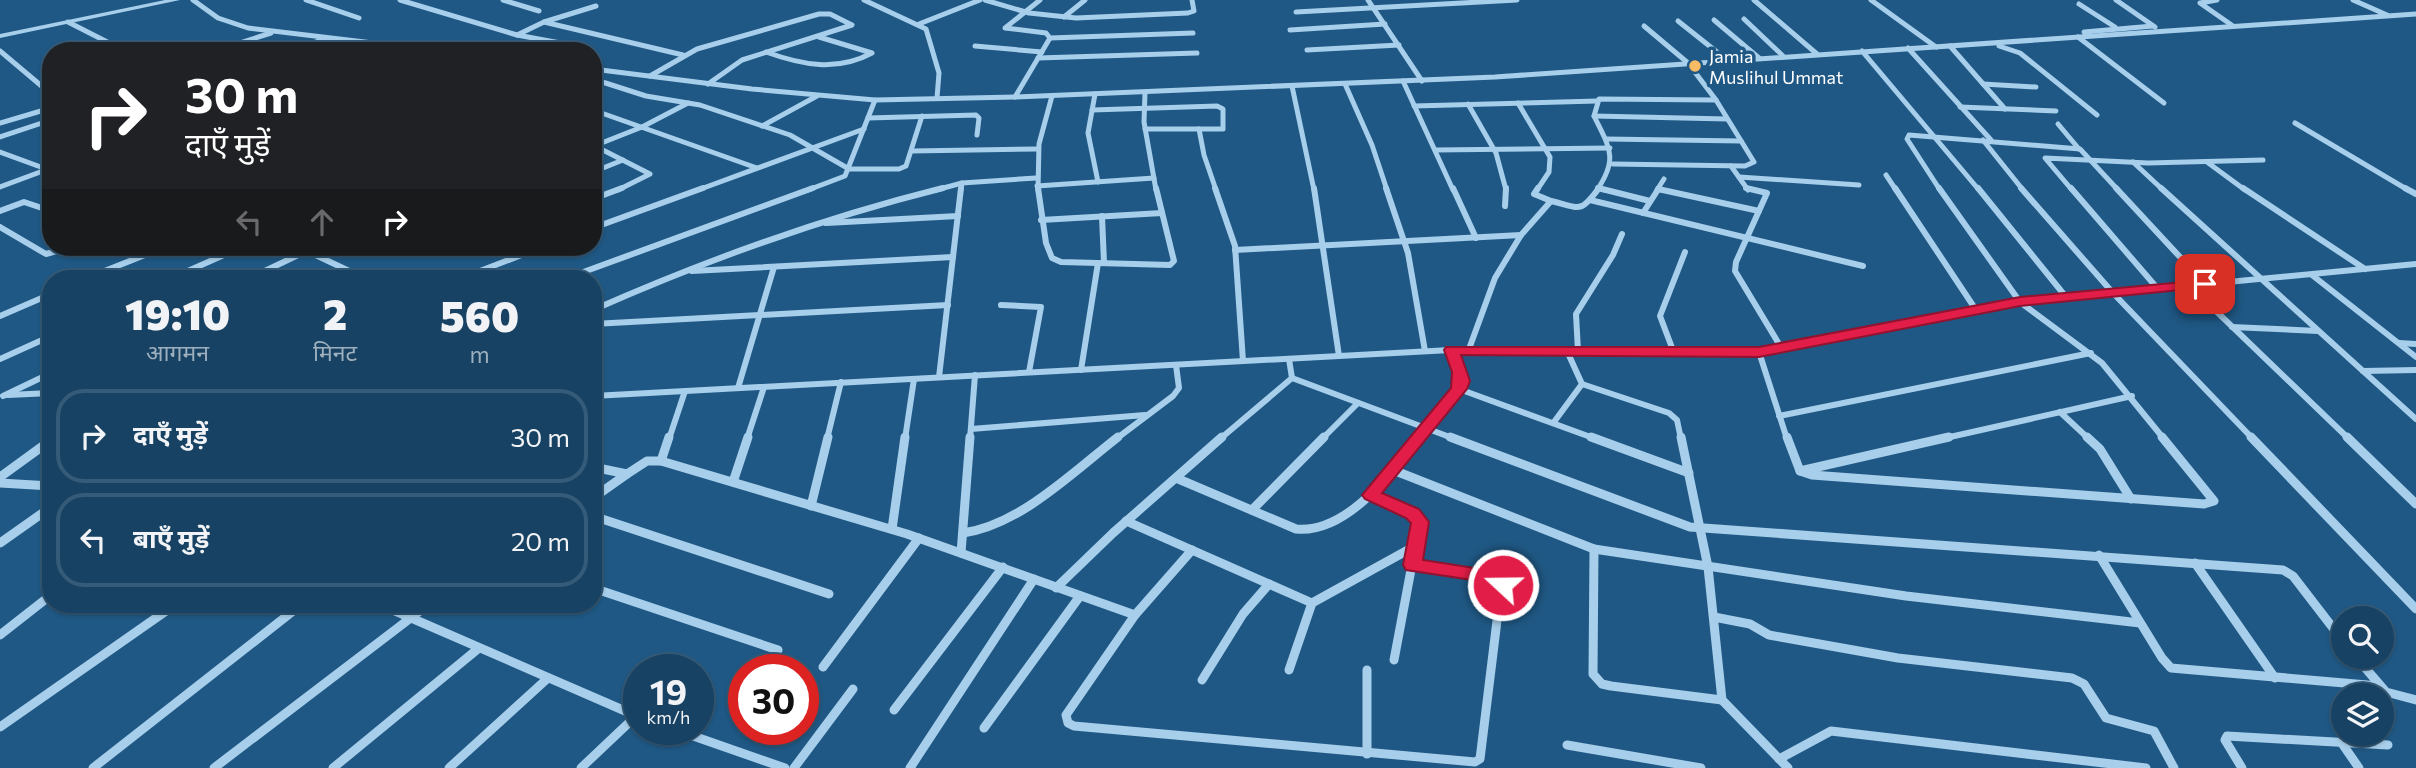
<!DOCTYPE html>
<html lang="hi">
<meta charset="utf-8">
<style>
:root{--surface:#174263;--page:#244d6c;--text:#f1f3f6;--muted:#9eb0be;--line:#365b78}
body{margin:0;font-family:Commissioner,"Noto Sans Devanagari",sans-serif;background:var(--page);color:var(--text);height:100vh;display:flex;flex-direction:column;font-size:26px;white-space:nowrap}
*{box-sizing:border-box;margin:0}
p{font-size:23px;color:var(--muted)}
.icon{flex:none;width:38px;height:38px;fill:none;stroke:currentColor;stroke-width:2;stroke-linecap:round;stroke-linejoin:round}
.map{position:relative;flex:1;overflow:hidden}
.panel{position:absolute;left:42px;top:270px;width:560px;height:343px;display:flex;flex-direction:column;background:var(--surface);border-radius:28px;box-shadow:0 2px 5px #0004,0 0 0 2px var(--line)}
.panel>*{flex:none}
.top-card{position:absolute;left:42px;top:42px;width:560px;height:214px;border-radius:28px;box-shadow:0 2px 5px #0004,0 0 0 2px var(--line);background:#202124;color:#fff;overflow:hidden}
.tools{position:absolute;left:2331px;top:606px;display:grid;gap:14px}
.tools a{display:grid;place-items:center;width:63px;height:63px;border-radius:50%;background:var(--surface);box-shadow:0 2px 5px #0004,0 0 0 2px var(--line);font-size:35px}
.speed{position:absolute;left:623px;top:654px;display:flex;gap:14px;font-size:35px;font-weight:700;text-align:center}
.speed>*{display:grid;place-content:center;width:91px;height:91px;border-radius:50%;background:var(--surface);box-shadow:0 2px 5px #0004,0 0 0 2px var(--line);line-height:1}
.speed small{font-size:18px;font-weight:400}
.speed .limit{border:10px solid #d22;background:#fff;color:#111}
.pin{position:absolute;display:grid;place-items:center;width:60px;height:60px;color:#fff;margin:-30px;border-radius:14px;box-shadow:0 4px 10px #0006}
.me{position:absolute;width:77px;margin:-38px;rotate:291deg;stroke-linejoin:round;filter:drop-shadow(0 0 5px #0008)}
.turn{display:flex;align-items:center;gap:24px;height:147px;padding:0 28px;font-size:32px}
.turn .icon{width:91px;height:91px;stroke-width:2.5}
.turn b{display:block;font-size:49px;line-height:60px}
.lanes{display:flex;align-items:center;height:66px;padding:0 28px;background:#0003;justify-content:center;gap:35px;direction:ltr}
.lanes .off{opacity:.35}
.eta{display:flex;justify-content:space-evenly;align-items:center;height:119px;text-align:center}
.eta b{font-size:42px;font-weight:800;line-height:49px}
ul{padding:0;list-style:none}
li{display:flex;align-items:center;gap:21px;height:94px;margin:0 14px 10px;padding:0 14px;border:4px solid var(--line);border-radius:28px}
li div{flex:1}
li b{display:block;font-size:26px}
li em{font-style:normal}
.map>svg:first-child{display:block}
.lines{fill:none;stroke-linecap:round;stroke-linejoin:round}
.minor-far2{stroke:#a7ceea;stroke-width:5}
.minor-far1{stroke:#a7ceea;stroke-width:6}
.minor{stroke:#a7ceea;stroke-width:9}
.tertiary{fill:#a7ceea;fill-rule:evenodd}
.route{fill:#e11d48;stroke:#92132f;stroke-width:2}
.poi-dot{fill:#f8bc67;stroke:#1f5884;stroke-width:2.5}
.labels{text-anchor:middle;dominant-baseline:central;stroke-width:7;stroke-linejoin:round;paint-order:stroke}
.far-poi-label{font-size:18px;fill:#fff;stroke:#1f5884;text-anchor:start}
</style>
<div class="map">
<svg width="2416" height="768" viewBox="0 0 2416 768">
<rect width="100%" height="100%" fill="#1f5884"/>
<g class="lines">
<!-- minor-far2 -->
<g class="minor-far2">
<path d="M193 0 218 18 248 28 440 51"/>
<path d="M306 0 359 18"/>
<path d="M400 0 517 35 582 47"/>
<path d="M503 0 539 11"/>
<path d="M864 0 926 29 939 73 937 98"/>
<path d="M985 0 1029 13 1076 18 1188 13 1194 11 1192 0"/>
<path d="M1368 0 1422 81"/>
<path d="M1754 0 1817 54"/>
<path d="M1871 0 1936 47"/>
<path d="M2116 0 2155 27"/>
<path d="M2217 0 2200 3 2233 26"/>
<path d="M2353 0 2387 15"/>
<path d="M2079 4 2115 27"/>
<path d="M1296 12 1517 0"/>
<path d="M1064 17 1085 0"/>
<path d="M1744 19 1783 56"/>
<path d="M1714 20 1759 58"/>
<path d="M1678 21 1727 60"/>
<path d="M68 22 125 51"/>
<path d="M544 22 683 55"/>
<path d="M919 24 980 0"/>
<path d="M1290 30 1385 24"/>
<path d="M517 35 544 22 596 6"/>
<path d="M2088 36 2084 32 2153 26"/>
<path d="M2078 37 2164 103"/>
<path d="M1050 38 1193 33"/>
<path d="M975 46 1042 52"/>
<path d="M1950 46 2005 109"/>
<path d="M1999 46 2020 53 2097 115"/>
<path d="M1908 48 1991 140"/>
<path d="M1307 50 1399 45"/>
<path d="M0 51 51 94"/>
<path d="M215 51 271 33"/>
<path d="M292 51 326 38"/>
<path d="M1862 51 1979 190"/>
<path d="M766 52C802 65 837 72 872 53L819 37"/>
<path d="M1038 58 1197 53"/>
<path d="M593 69 752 89 875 100 1015 97 1495 77 2416 14"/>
<path d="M650 76 697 49 819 14H830L852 25 742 60 708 84"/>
<path d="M593 79 646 96 700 105 790 135 849 169H899L906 166 922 116"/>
<path d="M1403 81 1453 190"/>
<path d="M1345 84 1372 145 1387 190"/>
<path d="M1983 84 2036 87"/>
<path d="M1292 86 1314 190"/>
<path d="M1145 93 1144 122 1156 190"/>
<path d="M1095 94 1088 133 1098 182"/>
<path d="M1015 97 1050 38 1046 33 1005 28 1040 0"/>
<path d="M1518 103 1550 157 1549 172 1537 190"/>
<path d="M1468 104 1496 153 1506 190"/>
<path d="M1414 106 1597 101"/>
<path d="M1960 107 2056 111"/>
<path d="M593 110 757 168"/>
<path d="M1092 110 1217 106 1223 109V129H1145"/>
<path d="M1594 116 1727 119"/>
<path d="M868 118 976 115 979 118 977 135"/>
<path d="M0 123 51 108"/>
<path d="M2295 123 2408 190"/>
<path d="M2058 124 2079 149"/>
<path d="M762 126 817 96"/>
<path d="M1199 129 1204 155 1216 190"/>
<path d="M0 137 51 120"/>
<path d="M1606 139 1741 141"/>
<path d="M1983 140 2023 190"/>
<path d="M593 145 650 174 618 190"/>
<path d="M594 146 642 127 688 103"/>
<path d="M1435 150 1610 148"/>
<path d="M912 151 1037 149"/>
<path d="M0 152 49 170"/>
<path d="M2133 162 2163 190"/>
<path d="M2207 162 2245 190"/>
<path d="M1613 164 1745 166 1754 162 1716 100 1688 63 1644 26"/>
<path d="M1731 166 1748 190"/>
<path d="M593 172 623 160"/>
<path d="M1886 175 1896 190"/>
<path d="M1739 177 1859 185"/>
<path d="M1037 186 1154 178"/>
<path d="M0 187 51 168"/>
<path d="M1598 188 1604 190"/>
<path d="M1658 189 1661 190"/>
<path d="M698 190 864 129"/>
<path d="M808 190 845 176 875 100"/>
<path d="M936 190 962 183 1036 178"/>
<path d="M961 190 962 183"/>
<path d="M1038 190 1039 144 1052 96"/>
<path d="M1597 190C1619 158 1609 147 1594 116L1599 99 1716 100"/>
<path d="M1657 190 1664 179"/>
<path d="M1940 190 1907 139 1909 135 2080 149 2118 190"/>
<path d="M2072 190 2045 158 2148 163 2263 160"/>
</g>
<!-- minor-far1 -->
<g class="minor-far1">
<path d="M1038 188 1046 243 1052 258 1061 262 1170 265 1174 261 1156 188"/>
<path d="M1215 188 1235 246 1243 361"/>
<path d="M1314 188 1339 356"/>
<path d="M1386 188 1408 253 1425 351"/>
<path d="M1453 188 1476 238"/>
<path d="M1538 188 1534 194 1551 201"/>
<path d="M1598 188 1650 201"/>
<path d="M1746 188 1767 193 1736 262 1735 271 1782 349"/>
<path d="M1895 188 1976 310"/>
<path d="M1939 188 2020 302 2102 363 2164 439"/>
<path d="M1978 188 2066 297"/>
<path d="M2021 188 2113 293 2253 439"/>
<path d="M2071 188 2158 289"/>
<path d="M2116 188 2205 284"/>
<path d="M2161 188 2416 419"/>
<path d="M2243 188 2365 269"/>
<path d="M2405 188 2416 194"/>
<path d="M1658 189 1759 211"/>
<path d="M593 199 622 188"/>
<path d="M1590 200 1863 266"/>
<path d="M1505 206 1506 188"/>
<path d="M0 211 24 202 51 211"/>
<path d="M1643 213 1659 188"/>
<path d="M1102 216 1104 263"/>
<path d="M1041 220 1162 213"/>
<path d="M826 223 958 216"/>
<path d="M0 227 46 254 71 247"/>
<path d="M593 228 703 188"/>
<path d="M391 248 394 247"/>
<path d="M1235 250 1521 235"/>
<path d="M307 251 364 278"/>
<path d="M692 271 953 257"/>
<path d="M2312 275 2416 357"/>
<path d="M87 278 165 247"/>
<path d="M172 278 242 247"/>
<path d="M250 278 315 247"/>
<path d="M462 278 542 247"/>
<path d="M567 278 813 188"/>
<path d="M2190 286 2349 439"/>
<path d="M1001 305 1041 307 1029 372"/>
<path d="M593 310C706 260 823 218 943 188"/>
<path d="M0 316 51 294"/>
<path d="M593 324 948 305"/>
<path d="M2232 327 2318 331"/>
<path d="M2399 343 2416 344"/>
<path d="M1469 349 1495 278 1521 235 1551 201C1580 208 1580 214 1599 188"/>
<path d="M1578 351 1576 314 1613 255 1622 234"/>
<path d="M1759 352 1787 439"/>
<path d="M1674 353 1660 316 1685 252"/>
<path d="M0 359 51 336"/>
<path d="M1081 370 1098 263"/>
<path d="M2363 371 2416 370"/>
<path d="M939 377 961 188"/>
<path d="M1292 378 1455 439"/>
<path d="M1582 384 1669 413 1677 420 1681 439"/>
<path d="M738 388 774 267"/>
<path d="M1459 389 1596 439"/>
<path d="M8 395 51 393"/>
<path d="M3 396 51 373"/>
<path d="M593 396 1469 349 1759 352 2020 302 2416 264"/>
<path d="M2060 412 2089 439"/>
<path d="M1779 416 2091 353"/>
<path d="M1554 422 1582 384 1567 351"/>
<path d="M971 429 1145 415"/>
<path d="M669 439 685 391"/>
<path d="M747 439 764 387"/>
<path d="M827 439 841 382"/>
<path d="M905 439 914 379"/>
<path d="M970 439 975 375"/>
<path d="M1116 439 1173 396 1179 388 1176 365"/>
<path d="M1220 439 1292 378 1289 359"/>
<path d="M1322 439 1358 403"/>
<path d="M1419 439 1456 393 1462 381 1452 350"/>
<path d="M1941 439 2132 396"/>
</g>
<!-- minor -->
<g class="minor">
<path d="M1450 437 1690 527 2283 570 2293 576 2343 641"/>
<path d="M1591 437 1689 473"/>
<path d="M1681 437 1708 567 1722 700 1788 768"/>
<path d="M1787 437 1800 471 1949 437"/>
<path d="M2087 437 2100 449 2131 499"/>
<path d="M2251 437 2416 609"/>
<path d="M2347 437 2416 504"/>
<path d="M661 461 669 437"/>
<path d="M593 467 627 474 647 461H661L907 534 1135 615"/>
<path d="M1393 470 1594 549 1906 596 2140 623"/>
<path d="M1800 471 1812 475 2204 504 2214 501 2162 437"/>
<path d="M0 477 51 440"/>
<path d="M1176 478 1296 529C1347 534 1392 472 1420 437"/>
<path d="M733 482 748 437"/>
<path d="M0 483 51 486"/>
<path d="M1371 495 1413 514 1420 522 1394 660"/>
<path d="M593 498 627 474"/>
<path d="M811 506 828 437"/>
<path d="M1252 510 1324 437"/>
<path d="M593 516 829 594"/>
<path d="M1126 521 1312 603 1417 545"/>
<path d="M892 529 905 437"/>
<path d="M963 533C1020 525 1073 472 1118 437"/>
<path d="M0 543 51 507"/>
<path d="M1594 549 1593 674 1602 684 1611 686 1722 700"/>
<path d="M1192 550 1135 615 1066 715 1068 723 1074 726 1475 762 1480 759 1502 580 1491 576 1413 565"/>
<path d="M961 553 970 437"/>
<path d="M2099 555 2162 658 2171 668 2379 686"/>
<path d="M2195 563 2275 678"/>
<path d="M593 588 778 650"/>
<path d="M1056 588 1113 533 1222 437"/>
<path d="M379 604 639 717"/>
<path d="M1714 617 1750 624 1769 635 1898 658 2072 678 2084 684 2106 718 2154 731 2174 768"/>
<path d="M0 635 51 595"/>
<path d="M2355 656 2386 692 2416 700"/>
<path d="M823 667 919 538"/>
<path d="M1289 670 1312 603"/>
<path d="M1367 670V754"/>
<path d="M1202 680 1243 614 1269 584"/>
<path d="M894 710 1003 567"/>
<path d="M0 727 176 604"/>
<path d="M984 728 1080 596"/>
<path d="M676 730 785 768"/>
<path d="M2341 742 2359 768"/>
<path d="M1567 745 1701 768"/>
<path d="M1779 759 1831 731 2146 768"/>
<path d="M93 768 302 604"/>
<path d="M214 768 429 604"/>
<path d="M333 768 479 648"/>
<path d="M449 768 548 678"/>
<path d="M581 768 636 716"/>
<path d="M794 768 853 689"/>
<path d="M910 768 1034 579"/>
<path d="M2242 768 2225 740 2227 736 2388 745"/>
</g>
<!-- tertiary -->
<path class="tertiary" d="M165 0H180L0 38V34Z"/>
</g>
<!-- route -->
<path class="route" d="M2205 280 2210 281V287L2020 306 1759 357 1461 355 1470 381 1467 389 1382 493 1419 509 1429 522 1423 560 1506 573 1512 585 1510 590H1496L1492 583 1406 570 1403 565 1411 523 1406 518 1365 499 1362 495 1451 388 1452 372 1444 350 1446 347H1759L2020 297Z"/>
<!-- markers -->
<circle class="poi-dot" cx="1695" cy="66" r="7"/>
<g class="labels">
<!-- far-poi labels -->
<g class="far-poi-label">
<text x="1709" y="56">Jamia<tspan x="1709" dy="21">Muslihul Ummat</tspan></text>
</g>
</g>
</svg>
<div class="tools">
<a><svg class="icon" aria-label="search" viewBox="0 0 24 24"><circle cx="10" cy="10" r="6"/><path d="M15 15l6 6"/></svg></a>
<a><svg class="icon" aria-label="layers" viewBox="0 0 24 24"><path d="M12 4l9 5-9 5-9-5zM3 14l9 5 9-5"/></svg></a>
</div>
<div class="speed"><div>19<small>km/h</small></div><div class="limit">30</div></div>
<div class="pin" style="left:2205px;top:284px;background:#d93025"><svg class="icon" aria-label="arrive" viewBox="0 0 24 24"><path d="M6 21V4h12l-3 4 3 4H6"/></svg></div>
<svg class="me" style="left:1503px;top:585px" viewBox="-20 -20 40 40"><circle r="17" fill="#e11d48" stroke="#fff" stroke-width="3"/><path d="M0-11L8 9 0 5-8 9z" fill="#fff"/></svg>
<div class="top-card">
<div class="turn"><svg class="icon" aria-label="right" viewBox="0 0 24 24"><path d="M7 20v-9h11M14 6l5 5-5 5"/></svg><div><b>30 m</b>दाएँ मुड़ें</div></div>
<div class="lanes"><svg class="icon off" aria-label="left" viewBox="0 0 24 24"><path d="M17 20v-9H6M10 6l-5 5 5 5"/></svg><svg class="icon off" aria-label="ahead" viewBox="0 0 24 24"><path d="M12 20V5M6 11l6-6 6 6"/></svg><svg class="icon" aria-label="right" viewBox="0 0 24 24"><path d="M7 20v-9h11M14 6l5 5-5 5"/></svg></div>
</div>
<section class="panel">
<div class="eta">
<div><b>19:10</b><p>आगमन</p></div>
<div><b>2</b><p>मिनट</p></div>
<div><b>560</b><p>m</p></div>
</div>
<ul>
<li><svg class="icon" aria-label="right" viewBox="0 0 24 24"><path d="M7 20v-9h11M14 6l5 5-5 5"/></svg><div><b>दाएँ मुड़ें</b></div><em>30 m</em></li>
<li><svg class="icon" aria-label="left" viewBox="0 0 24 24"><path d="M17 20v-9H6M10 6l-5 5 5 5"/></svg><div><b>बाएँ मुड़ें</b></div><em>20 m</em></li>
</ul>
</section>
</div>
